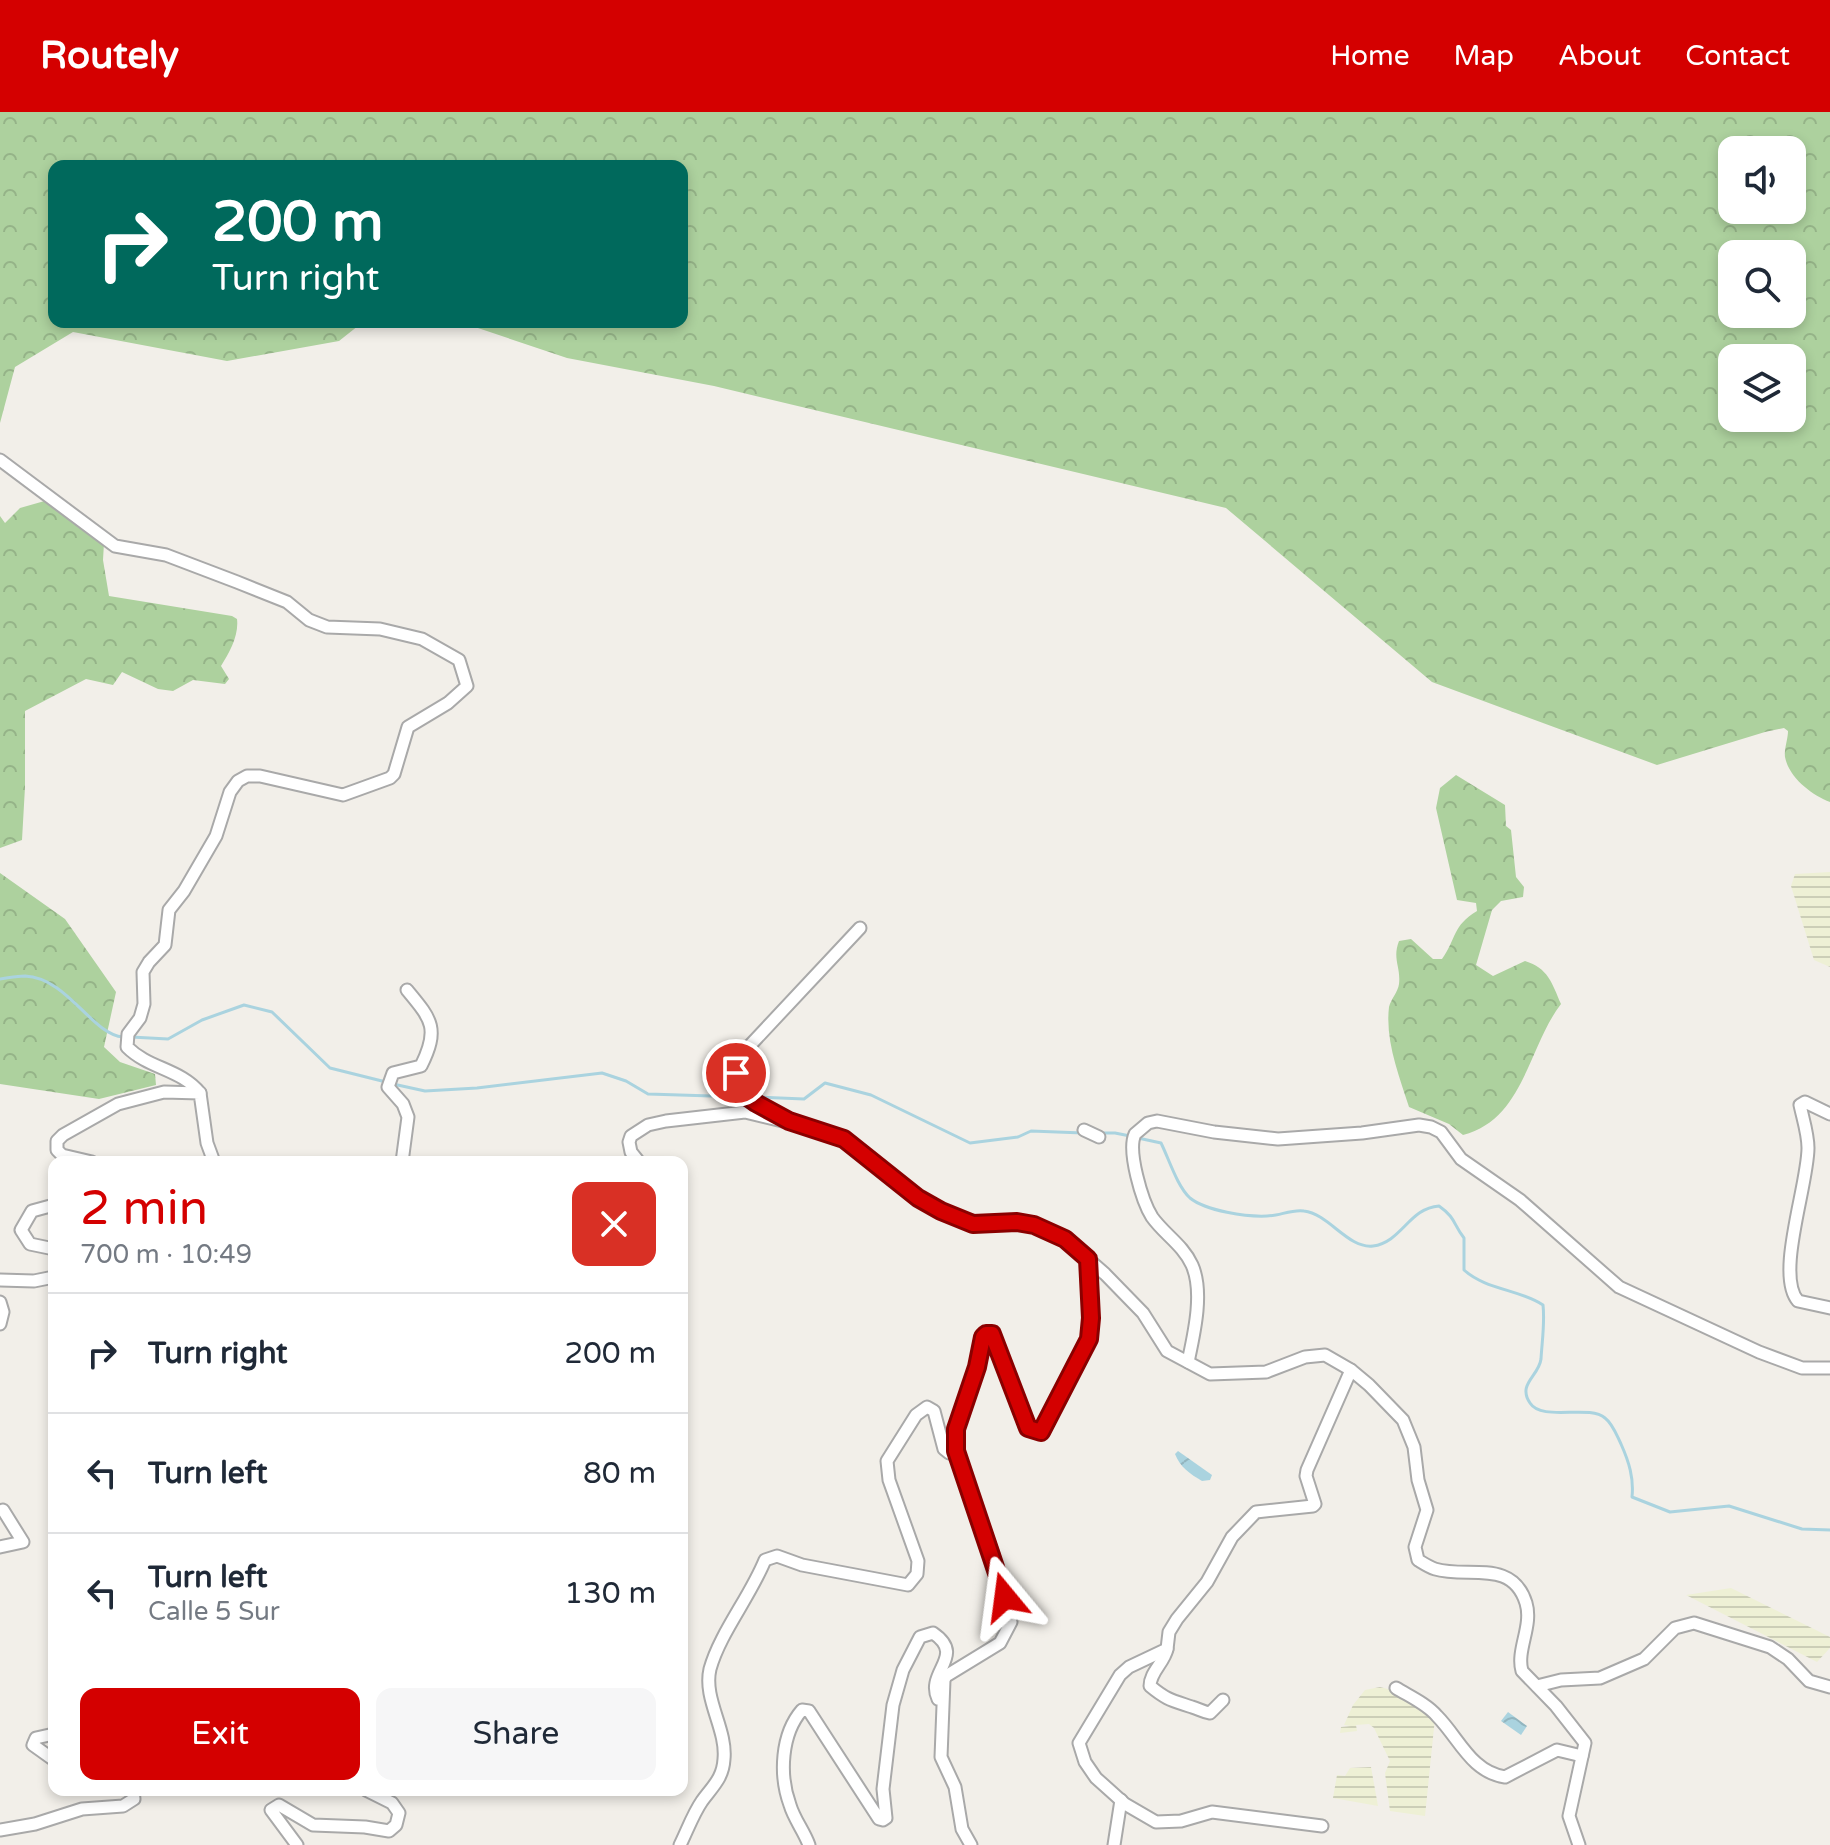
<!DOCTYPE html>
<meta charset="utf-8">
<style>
:root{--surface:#fff;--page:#f6f6f7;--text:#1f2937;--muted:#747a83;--line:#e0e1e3;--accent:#d40000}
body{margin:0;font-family:"Varela Round",sans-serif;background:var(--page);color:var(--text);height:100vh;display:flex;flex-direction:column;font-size:30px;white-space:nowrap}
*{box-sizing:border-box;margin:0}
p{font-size:26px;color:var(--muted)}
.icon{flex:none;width:44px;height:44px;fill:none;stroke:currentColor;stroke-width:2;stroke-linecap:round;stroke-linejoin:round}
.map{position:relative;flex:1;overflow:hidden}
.drawer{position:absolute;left:48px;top:1044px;width:640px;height:640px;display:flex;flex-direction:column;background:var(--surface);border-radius:16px;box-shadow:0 4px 12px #0003}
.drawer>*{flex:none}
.banner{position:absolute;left:48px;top:48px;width:640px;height:168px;border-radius:16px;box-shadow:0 4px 12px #0003;background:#00695c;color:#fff;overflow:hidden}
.tools{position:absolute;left:1718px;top:24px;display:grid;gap:16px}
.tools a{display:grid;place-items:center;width:88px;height:88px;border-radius:16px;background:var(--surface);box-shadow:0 4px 12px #0003;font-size:40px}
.pin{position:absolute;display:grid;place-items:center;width:68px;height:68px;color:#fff;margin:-34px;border:4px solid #fff;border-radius:50%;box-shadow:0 2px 8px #0007}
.me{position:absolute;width:88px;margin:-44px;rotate:344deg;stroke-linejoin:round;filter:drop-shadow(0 0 6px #0008)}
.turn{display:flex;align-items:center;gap:28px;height:168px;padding:0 32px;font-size:36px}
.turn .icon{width:104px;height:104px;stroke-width:2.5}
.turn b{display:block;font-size:56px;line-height:68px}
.round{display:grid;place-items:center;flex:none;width:84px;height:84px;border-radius:16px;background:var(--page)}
.headline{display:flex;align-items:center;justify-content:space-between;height:136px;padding:0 32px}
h1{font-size:48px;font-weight:600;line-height:60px;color:var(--accent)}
.button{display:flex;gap:16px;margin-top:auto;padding:16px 32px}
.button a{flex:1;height:92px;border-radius:16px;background:var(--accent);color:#fff;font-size:32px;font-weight:600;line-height:92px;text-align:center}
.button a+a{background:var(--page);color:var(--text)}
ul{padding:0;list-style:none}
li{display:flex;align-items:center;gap:24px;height:120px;padding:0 32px;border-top:2px solid var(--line)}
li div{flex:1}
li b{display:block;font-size:30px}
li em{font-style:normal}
header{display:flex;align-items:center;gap:48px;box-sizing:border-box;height:112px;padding:0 40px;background:var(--accent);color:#fff}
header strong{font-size:38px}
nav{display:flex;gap:44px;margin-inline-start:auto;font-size:28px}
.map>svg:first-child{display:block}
.farmland{fill:url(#farmland-rules)}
.forest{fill:url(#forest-crowns);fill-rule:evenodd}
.water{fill:url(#water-waves)}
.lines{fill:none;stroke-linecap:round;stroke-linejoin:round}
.stream{stroke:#aad3df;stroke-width:3}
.minor-casing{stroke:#a9a9a9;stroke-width:15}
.minor{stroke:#fff;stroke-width:11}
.route-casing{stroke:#8a0000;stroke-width:20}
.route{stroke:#d40000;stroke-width:14}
</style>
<header>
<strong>Routely</strong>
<nav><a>Home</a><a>Map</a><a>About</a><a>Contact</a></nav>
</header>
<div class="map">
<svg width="1830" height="1733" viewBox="0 0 1830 1733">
<defs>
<pattern id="farmland-rules" width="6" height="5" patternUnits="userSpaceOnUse" patternTransform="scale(2)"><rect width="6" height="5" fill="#eef0d5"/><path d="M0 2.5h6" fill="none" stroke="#ccceb7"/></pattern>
<pattern id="forest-crowns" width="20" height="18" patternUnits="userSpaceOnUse" patternTransform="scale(2)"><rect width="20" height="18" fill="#add19e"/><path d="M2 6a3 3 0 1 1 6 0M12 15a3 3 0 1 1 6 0" fill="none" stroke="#95b388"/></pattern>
<pattern id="water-waves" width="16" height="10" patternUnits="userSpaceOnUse" patternTransform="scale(2)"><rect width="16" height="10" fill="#aad3df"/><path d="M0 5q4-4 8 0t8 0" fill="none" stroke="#92b5bf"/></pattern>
</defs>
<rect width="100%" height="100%" fill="#f2efe9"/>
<!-- farmland -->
<g class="farmland">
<path d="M1830 760V855L1814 848 1791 774 1795 762Z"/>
<path d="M1731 1476 1830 1525V1536L1817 1550 1686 1483Z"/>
<path d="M1380 1575 1395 1579 1435 1606 1425 1704 1390 1699 1385 1661 1390 1649 1374 1616 1369 1612 1356 1613 1357 1619 1340 1621 1341 1615 1351 1614 1344 1613 1353 1593 1365 1578Z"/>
<path d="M1371 1655 1378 1694 1333 1686 1337 1663 1345 1664 1350 1656Z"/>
</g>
<!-- forest -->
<g class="forest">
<path d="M0 0H1830V690C1812 683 1789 666 1785 645 1784 637 1788 627 1788 619L1784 616 1765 620 1657 653 1432 570 1226 396 714 274 567 246 460 210H682V54H54V210H363L339 229 227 249 73 220 15 255 0 311ZM1732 38H1792V98H1732ZM1792 142V202H1732V142ZM1732 246H1792V306H1732Z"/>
<path d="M48 388 104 431 103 448 109 484 232 504 237 507C239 523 230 540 221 554L229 567 225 572 193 568 173 579 158 577 122 560 113 573 86 567 25 599V675L22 728 0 736V404L5 411 20 396Z"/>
<path d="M1456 663 1505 693 1506 714 1511 718 1516 765 1524 775 1523 785 1501 789 1492 798 1476 853 1493 864 1525 849C1548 856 1552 871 1561 892 1528 935 1524 1007 1463 1023L1449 1012 1409 995C1399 963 1385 929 1389 895 1391 887 1398 880 1399 872 1401 855 1392 847 1399 829L1411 827 1433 847H1442C1457 826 1452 814 1477 799L1476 791 1457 788 1436 696 1440 676Z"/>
<path d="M0 761 65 807 116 880 104 935 120 950 155 962 156 973 99 987 0 972Z"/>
</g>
<!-- water -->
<g class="water">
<path d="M1178 1339 1212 1363 1210 1368 1202 1369C1190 1362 1180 1355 1175 1342Z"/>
<path d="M1508 1600 1527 1614 1521 1623 1501 1609Z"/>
</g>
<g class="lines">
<!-- stream -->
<g class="stream">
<path d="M0 867C8 866 17 864 25 864 68 866 91 922 123 925"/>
<path d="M131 925 168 927 202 908 244 893 272 900 330 956 386 970"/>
<path d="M393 972 425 979 477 976 602 961 626 969 648 982 743 985"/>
<path d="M754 985 804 987 825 971 871 983 970 1031 1018 1025 1031 1019 1083 1021"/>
<path d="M1098 1021H1115L1130 1024"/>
<path d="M1138 1026 1161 1031C1169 1047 1177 1074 1190 1086 1206 1099 1247 1105 1267 1104 1279 1104 1292 1097 1304 1099 1329 1102 1348 1137 1373 1134 1402 1130 1409 1096 1439 1094 1456 1106 1453 1112 1464 1126V1158C1486 1178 1519 1177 1543 1193 1545 1211 1542 1229 1541 1247 1539 1264 1517 1272 1530 1291 1542 1310 1589 1292 1605 1306 1613 1312 1617 1324 1621 1332 1629 1350 1634 1366 1632 1385L1670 1400 1729 1394 1802 1417 1830 1418"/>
</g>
<defs>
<g id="minor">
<path d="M0 348 115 434 166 443 237 470 287 490 309 508 327 515 380 517 422 527 459 548 467 574 448 591 408 615 394 662 390 666 343 683 260 664H247L238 669 230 680 216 724 184 779 169 798 165 833 149 850 143 860 144 892 140 906 128 922 127 935C149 957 181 957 200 981"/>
<path d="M1830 1002 1805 990 1800 993C1803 1007 1808 1022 1808 1036 1808 1073 1775 1163 1798 1189L1830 1196"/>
<path d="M784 1007C757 992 724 980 741 943L860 816"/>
<path d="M1084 1018 1099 1025"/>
<path d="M92 1050 62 1043 57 1038V1029L63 1023 118 992 164 980 200 981 207 1031 214 1050"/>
<path d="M402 1050 408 1005 403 992 388 975 393 961 421 954C440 916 431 907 407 878"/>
<path d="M639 1050 631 1040 629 1030 631 1024 648 1013 666 1009 745 1000 820 1018 844 1027 918 1086 941 1099 973 1112 1017 1110 1034 1113 1065 1127 1105 1162 1143 1201 1167 1239 1210 1262 1266 1260 1305 1245 1325 1243 1351 1258 1369 1273 1403 1308 1414 1335 1418 1368 1427 1398 1415 1435 1418 1448C1423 1451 1429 1455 1435 1457 1467 1467 1512 1446 1526 1491 1533 1514 1516 1538 1522 1559L1556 1594 1585 1631 1569 1704 1579 1733"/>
<path d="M54 1093 32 1099 21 1118 30 1132 54 1137"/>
<path d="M0 1168 34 1169 54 1165"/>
<path d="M0 1190 3 1200 0 1212"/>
<path d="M1188 1250C1194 1222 1204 1180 1192 1153 1183 1133 1164 1122 1152 1105 1142 1089 1127 1039 1135 1022L1148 1011 1157 1009 1214 1020 1278 1027 1362 1021 1419 1013 1431 1015 1441 1020 1461 1047 1520 1088 1619 1175 1759 1240 1802 1256H1830"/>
<path d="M0 1435 23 1430 3 1398"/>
<path d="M1167 1537C1164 1551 1150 1560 1150 1574 1167 1588 1171 1588 1192 1595 1199 1597 1203 1600 1210 1601L1223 1588"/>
<path d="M1537 1574 1561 1568 1600 1566 1644 1547 1675 1516 1694 1511 1770 1535 1788 1547 1809 1569 1830 1575"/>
<path d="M1396 1576C1409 1584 1427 1592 1437 1604 1459 1626 1471 1660 1505 1665L1557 1638 1582 1644"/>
<path d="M54 1622 36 1626 33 1633 54 1648"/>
<path d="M1322 1714 1212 1700 1181 1709 1156 1710 1125 1692 1096 1666 1085 1650 1079 1631 1120 1563 1129 1555 1167 1537 1169 1520 1177 1507 1207 1470 1232 1425 1256 1400 1313 1394 1315 1392 1306 1364 1307 1358 1351 1258"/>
<path d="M0 1718 35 1712 82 1697 123 1694 134 1687 133 1678"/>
<path d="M297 1733 271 1698 279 1693 313 1713 365 1715 389 1719 396 1713 399 1701 392 1691 366 1678"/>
<path d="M680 1733C687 1719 693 1702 702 1689 713 1674 723 1666 724 1647 727 1617 703 1587 710 1557 720 1521 750 1485 765 1448L777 1444 802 1453 908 1473 917 1462 918 1449 889 1368 887 1349 916 1303 927 1295 934 1299 944 1337 949 1341 956 1339"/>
<path d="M809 1733C804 1719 794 1707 790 1693 779 1663 781 1622 802 1598L809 1599 879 1707 883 1708 886 1706 883 1677 893 1593 903 1558 920 1525 933 1521C967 1544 925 1560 938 1587H942"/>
<path d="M971 1733 962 1717 955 1675 941 1645 944 1568 946 1564 1000 1531 1011 1510 993 1442 956 1339V1317L977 1255 983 1225 986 1222H992L1028 1316 1041 1320 1089 1227 1091 1206 1088 1147"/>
<path d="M1114 1733 1121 1688"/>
</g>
</defs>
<!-- minor casing -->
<use href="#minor" class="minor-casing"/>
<!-- minor -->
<use href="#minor" class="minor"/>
</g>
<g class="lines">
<defs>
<path id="route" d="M736 961 742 981 756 991 789 1009 844 1027 918 1086 941 1099 973 1112 1017 1110 1034 1113 1065 1127 1088 1147 1091 1206 1089 1227 1041 1320 1028 1316 992 1222H986L983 1225 977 1255 956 1317V1339L1005 1485"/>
</defs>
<!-- route casing -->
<use href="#route" class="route-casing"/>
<!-- route -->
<use href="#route" class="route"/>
</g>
</svg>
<div class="tools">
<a><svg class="icon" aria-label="sound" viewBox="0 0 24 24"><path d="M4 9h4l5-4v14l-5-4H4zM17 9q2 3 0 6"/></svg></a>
<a><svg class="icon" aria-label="search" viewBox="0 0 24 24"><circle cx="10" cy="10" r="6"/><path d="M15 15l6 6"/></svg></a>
<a><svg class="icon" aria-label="layers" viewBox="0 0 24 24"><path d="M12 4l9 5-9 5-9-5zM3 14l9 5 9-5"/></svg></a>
</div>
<div class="pin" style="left:736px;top:961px;background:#d93025"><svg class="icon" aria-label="arrive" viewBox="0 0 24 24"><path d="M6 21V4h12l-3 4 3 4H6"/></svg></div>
<svg class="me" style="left:1005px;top:1485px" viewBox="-20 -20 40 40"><path d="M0-17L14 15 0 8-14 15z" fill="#d40000" stroke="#fff" stroke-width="4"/></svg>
<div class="banner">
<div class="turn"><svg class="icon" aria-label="right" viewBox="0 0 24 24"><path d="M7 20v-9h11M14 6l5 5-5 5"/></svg><div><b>200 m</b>Turn right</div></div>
</div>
<section class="drawer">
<div class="headline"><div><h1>2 min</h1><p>700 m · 10:49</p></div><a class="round" style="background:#d93025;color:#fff"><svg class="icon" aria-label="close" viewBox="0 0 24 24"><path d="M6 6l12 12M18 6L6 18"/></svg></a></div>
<ul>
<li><svg class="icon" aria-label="right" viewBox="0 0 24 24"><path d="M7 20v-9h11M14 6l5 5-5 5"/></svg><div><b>Turn right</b></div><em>200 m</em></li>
<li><svg class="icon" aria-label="left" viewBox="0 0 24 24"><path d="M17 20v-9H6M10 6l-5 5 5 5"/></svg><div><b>Turn left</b></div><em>80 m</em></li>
<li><svg class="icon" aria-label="left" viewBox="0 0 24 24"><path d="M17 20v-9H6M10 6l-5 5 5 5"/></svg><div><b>Turn left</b><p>Calle 5 Sur</p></div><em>130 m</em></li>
</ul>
<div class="button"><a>Exit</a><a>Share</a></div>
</section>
</div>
